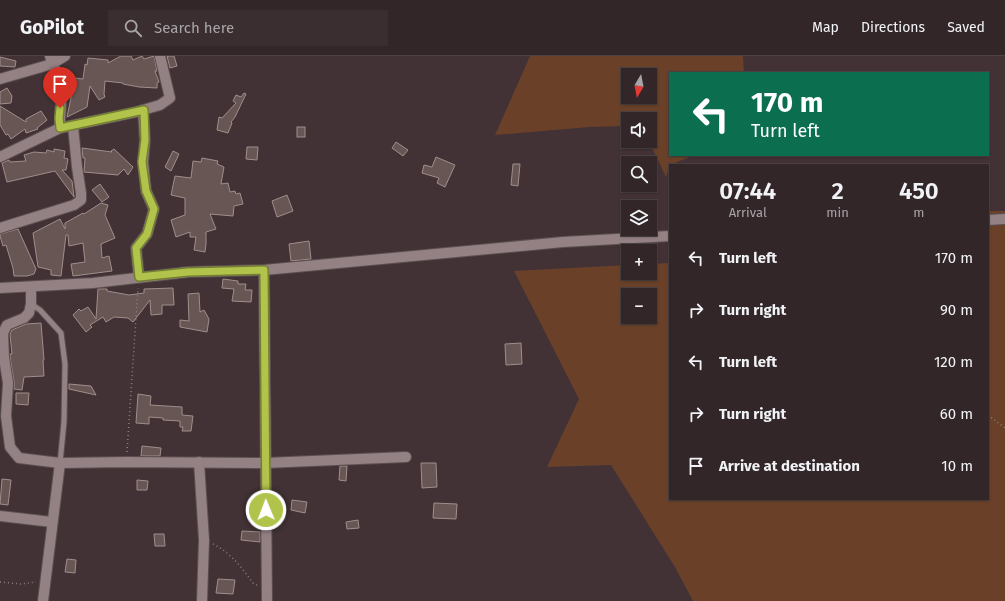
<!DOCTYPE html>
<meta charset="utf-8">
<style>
:root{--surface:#322628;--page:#3a2e30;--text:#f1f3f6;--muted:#a8a5a8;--line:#4d4345}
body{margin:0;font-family:"Fira Sans",sans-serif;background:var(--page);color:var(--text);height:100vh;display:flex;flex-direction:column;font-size:15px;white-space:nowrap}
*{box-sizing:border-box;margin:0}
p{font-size:13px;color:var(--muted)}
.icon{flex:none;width:22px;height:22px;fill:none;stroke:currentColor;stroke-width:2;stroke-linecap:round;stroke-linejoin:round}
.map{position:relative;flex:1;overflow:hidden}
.side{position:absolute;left:669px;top:108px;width:320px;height:336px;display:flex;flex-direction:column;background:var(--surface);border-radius:0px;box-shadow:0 1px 3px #0004,0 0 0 1px var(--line)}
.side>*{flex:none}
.guide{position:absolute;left:669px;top:16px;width:320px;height:84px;border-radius:0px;box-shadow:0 1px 3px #0004,0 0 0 1px var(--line);background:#0b6e4f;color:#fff;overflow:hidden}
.needle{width:26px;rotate:190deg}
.fabs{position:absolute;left:621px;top:12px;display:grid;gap:8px}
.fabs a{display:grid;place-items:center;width:36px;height:36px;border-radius:0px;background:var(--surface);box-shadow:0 1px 3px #0004,0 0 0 1px var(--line);font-size:20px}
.pin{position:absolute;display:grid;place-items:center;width:34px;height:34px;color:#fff;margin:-41px -17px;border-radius:50% 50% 50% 0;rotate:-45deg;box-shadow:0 0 4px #0007}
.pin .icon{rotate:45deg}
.me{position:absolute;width:44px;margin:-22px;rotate:359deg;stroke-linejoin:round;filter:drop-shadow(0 0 3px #0008)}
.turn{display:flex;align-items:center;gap:14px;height:84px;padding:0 16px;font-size:18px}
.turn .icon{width:52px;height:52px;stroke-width:2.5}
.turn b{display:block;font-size:28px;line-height:34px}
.eta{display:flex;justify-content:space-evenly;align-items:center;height:68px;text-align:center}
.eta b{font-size:24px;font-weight:600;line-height:28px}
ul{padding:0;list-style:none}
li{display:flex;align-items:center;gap:12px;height:52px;padding:0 16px}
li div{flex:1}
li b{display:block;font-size:15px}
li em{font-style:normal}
header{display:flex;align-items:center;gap:24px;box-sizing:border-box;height:56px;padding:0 20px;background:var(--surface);border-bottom:1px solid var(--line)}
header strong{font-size:19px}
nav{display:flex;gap:22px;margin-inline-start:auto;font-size:14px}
.search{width:280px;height:36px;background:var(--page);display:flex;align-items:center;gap:10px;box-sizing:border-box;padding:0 14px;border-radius:0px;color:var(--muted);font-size:15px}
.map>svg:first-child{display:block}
.green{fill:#6a4128;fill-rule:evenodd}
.building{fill:#675653;stroke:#a08e8b}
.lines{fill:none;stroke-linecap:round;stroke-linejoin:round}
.service-casing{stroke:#5c4f51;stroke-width:7}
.minor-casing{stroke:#5c4f51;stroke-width:12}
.path{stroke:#8c7f81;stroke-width:1.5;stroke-dasharray:1 3;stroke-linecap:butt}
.service{stroke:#938184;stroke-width:5}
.minor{stroke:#938184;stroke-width:10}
.route-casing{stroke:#747f31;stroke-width:10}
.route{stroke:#b2c34b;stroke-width:7}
</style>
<header>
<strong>GoPilot</strong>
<div class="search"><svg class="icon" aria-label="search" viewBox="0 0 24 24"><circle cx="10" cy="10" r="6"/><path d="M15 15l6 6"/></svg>Search here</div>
<nav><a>Map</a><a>Directions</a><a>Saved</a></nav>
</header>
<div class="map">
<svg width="1005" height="545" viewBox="0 0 1005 545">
<rect width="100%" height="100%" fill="#423235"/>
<!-- green -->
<g class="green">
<path d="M530 0H743L744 17H670V99H694L670 109 666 121 649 85H650V63H628V73L623 70 589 71 495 79ZM628 19H650V41H628Z"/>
<path d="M988 155H1005V545H693L675 511 611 409 547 411 579 343 514 215 628 209V217H650V208L670 207V443H988ZM628 239H650V261H628Z"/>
</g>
<!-- building -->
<g class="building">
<path d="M121 0H131L133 4 142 0 144 3 154 0 157 15H155L159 26 157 27V32L139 31 123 28V27L105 25 104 38 105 41 99 44 90 30 87 51 67 61 72 37 74 36 75 22 83 23 85 8 87 9 88 2 108 4V7Z"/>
<path d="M167 0H174L177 10 170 12Z"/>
<path d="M0 1 16 5 15 11 0 10Z"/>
<path d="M7 32 12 40 11 47 0 48V36Z"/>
<path d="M244 37 246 38 235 61 231 66 232 67 228 77 217 74 219 61 222 62 236 47 233 45 236 39 241 41Z"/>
<path d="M0 50 26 66V63L41 55 47 64 37 72 38 73 26 77 25 73 11 83 8 78 6 79 0 69Z"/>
<rect x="297" y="71" width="8" height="10"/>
<path d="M396 86 408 94 403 100 392 92Z"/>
<path d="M247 91H258L257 104 246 103Z"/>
<path d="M82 92 112 96 111 95 114 93 133 111 128 119 124 113 118 119 84 116 85 102H83Z"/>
<path d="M54 93 65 95 64 102 68 103 66 114H62L72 125 74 141 55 115 7 126 2 107 9 104 10 106 26 105 24 99 34 96 46 97 47 94 54 96Z"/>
<path d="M173 95 179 98 171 115 165 111Z"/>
<path d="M436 101 455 109 445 131 437 127 439 122 422 117 424 109 432 111Z"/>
<path d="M202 102 218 105 217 108 224 111 221 128 228 127 230 136 235 135 236 138 240 137 243 148 234 150 233 160 210 158 216 173 206 176V188L205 196 194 194 196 181H190V176L176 181 171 164 185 159V142L171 139 175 120 191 122 193 105 201 106Z"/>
<path d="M513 108H520L518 130 511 129Z"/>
<path d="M100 128 109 141 102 146 92 134Z"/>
<path d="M287 139 293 155 277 161 272 145Z"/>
<path d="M101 147 108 149 105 159 115 182 101 188 102 202 109 200 112 215 73 220 71 208 85 206 83 187 69 190 68 179H66L61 220 51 219V214L38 211 33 177 60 163 65 173V167L83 157 84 158Z"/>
<path d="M18 173 36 213 34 218 27 220H14L13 212 6 189 3 190 0 180V178Z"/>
<path d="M309 185 311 203 291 205 289 188Z"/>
<path d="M223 223 238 225V228H246L245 234H252L251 246 232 245 234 233 222 232Z"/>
<path d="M173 232 174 249H162V258L151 259 150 244 133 266 128 262 114 261 106 266 103 261 90 269 92 271 86 276 73 259 79 253 81 255 88 251 96 263 98 233H107V235L129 239 144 237V233Z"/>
<path d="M199 237 200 256 204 254 209 263 207 276 180 271V264L189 265 188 238Z"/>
<path d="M41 267 44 304H43L44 320 24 321 22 334 14 333V326L10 301V298H12L10 278 12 274 26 268Z"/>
<path d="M521 287 522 308 506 309 505 288Z"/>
<path d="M69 328 91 330 96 339 69 333Z"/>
<path d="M16 337H29L28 349 16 348Z"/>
<path d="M138 338 151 340 150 349 182 351V359L193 360 191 375H182L183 371H180V365L163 364V362L149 361V368L136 367Z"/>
<path d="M142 390 161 392 160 400H141Z"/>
<path d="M421 407H436L437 431 422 432Z"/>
<path d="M340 410H347L346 425 339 424Z"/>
<path d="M2 423 11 424 8 449 0 448Z"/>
<path d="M137 424 148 425 147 434H137Z"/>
<path d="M292 444 307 446 305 457 291 454Z"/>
<path d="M434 447 457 448 456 463 433 462Z"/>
<path d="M358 464 359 472 347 473 346 466Z"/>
<path d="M242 475 260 476V486L241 484Z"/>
<path d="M154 478H164L165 490H155Z"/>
<path d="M67 503 76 504 75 517 65 516Z"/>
<path d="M218 523 235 524 233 538 216 537Z"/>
</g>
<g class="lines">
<defs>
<path id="service" d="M31 248 40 254 61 277 65 308 64 366 60 407"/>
<g id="minor">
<path d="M50 0C52 9 57 16 59 24 64 40 59 56 60 72"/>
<path d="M0 23 52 8 65 0"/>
<path d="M0 101 60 72 136 56 160 49 170 42 160 0"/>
<path d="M988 164 1005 163"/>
<path d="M0 172 74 149 81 144V137L77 111 73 70"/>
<path d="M264 214 267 545"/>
<path d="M139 221 136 192 147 178 154 153 146 135 143 106 145 84 143 54"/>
<path d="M31 231V248L29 257 24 262 7 269 3 277 4 302 8 327 6 360 10 391 19 402 60 407 126 406 265 407 406 401"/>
<path d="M0 232 93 227 188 216 264 214 563 186 670 180"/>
<path d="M199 406 204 484 202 545"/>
<path d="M0 460 52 466"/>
<path d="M43 545 60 407"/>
</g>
</defs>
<!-- service casing -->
<use href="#service" class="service-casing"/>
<!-- minor casing -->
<use href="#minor" class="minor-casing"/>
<!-- path -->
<g class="path">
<path d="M988 359 1005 372"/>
<path d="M127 396 138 232"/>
<path d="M213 488C230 496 242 512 253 527L257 529"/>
<path d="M0 526 21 528 36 526"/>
</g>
<!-- service -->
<use href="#service" class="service"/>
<!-- minor -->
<use href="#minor" class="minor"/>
</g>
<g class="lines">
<defs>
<path id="route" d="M60 52 59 62 60 72 144 54 145 84 142 106 146 135 154 153 147 178 136 192 139 221 188 216 264 214 266 454"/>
</defs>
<!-- route casing -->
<use href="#route" class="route-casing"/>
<!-- route -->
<use href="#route" class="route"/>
</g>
</svg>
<div class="fabs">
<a><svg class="needle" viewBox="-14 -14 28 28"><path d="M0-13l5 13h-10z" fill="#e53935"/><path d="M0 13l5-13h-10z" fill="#a8a5a8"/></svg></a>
<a><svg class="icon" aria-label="sound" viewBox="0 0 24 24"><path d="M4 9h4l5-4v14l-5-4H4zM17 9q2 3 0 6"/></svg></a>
<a><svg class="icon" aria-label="search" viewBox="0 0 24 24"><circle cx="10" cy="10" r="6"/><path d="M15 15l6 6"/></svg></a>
<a><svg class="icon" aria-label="layers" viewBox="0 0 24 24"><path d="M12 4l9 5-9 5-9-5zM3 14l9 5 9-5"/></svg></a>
<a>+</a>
<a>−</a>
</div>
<div class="pin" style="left:60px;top:52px;background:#d93025"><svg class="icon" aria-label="arrive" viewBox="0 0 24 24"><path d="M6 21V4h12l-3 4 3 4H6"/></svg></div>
<svg class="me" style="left:266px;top:454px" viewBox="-20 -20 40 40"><circle r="17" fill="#b2c34b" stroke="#fff" stroke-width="3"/><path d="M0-11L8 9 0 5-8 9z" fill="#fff"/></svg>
<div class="guide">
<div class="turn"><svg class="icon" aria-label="left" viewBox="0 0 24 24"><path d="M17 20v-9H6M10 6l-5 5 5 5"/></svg><div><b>170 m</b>Turn left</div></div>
</div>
<section class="side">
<div class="eta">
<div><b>07:44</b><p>Arrival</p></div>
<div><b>2</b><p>min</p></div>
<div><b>450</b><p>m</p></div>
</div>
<ul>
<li><svg class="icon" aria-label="left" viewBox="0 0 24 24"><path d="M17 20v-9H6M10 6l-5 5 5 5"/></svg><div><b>Turn left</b></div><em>170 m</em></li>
<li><svg class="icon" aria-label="right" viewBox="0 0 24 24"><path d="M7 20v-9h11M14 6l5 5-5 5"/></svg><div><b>Turn right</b></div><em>90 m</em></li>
<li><svg class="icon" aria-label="left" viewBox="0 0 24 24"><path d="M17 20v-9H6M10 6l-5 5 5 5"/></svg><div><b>Turn left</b></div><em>120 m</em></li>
<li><svg class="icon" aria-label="right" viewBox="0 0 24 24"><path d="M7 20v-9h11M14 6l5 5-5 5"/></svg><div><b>Turn right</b></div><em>60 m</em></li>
<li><svg class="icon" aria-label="arrive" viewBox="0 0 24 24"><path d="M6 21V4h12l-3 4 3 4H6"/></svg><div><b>Arrive at destination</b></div><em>10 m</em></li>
</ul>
</section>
</div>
